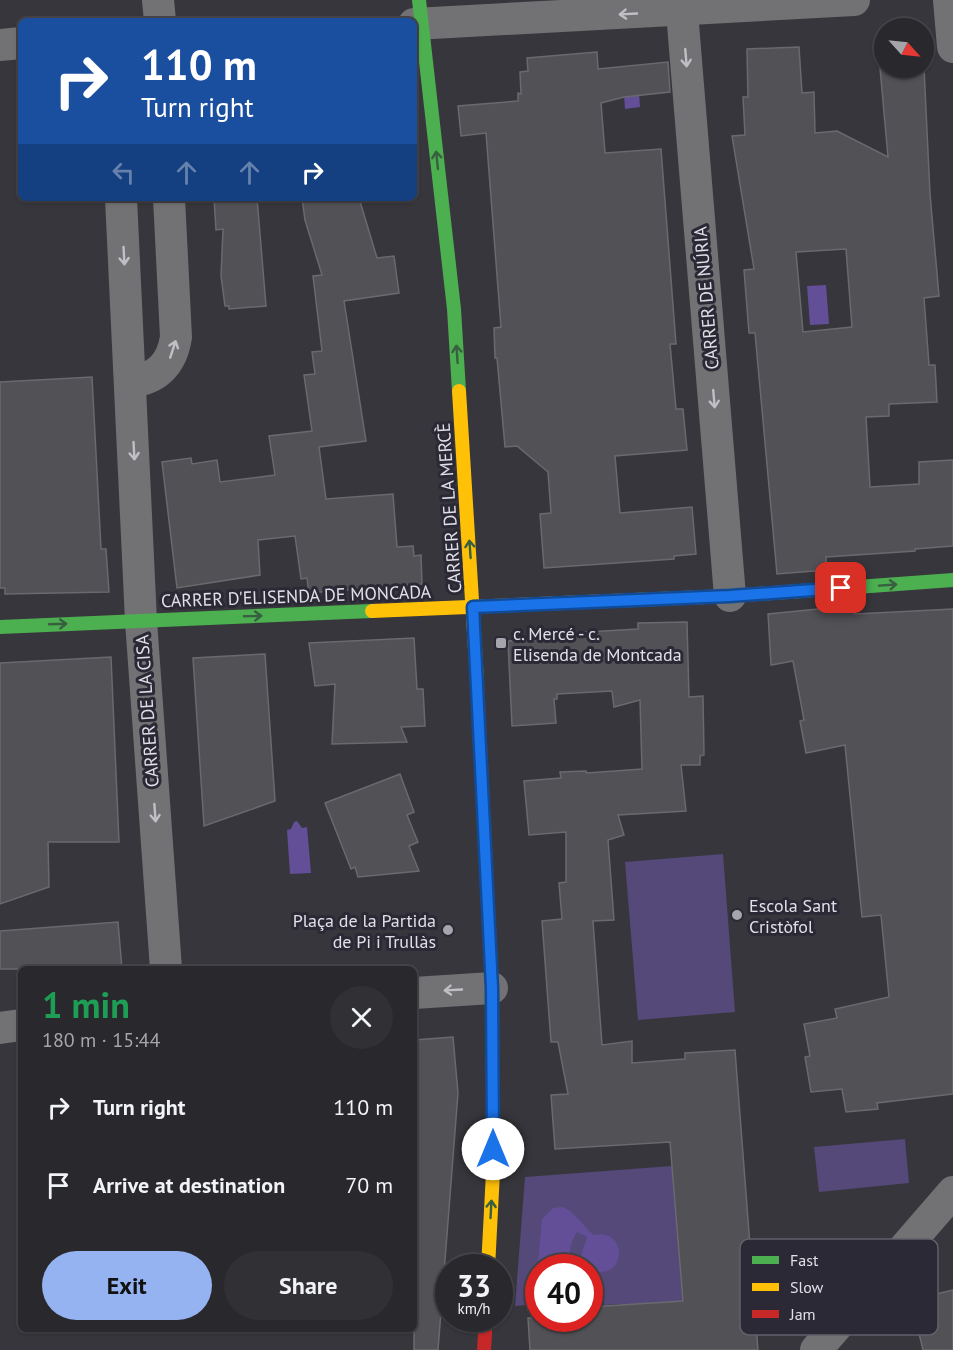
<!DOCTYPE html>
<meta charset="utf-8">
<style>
:root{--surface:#29282d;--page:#313035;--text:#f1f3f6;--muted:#a5a6aa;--line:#454449;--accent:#95b2f1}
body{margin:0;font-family:"PT Sans",sans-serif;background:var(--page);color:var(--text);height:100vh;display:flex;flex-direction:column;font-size:22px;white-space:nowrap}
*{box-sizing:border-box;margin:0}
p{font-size:20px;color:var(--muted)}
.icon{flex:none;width:33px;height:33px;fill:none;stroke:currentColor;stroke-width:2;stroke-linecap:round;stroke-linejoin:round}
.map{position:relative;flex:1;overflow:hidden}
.drawer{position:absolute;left:18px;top:966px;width:399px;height:366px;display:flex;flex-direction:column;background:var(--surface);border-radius:9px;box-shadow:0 2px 4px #0004,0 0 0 2px var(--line)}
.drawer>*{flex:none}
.guide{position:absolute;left:18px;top:18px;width:399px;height:183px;border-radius:9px;box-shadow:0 2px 4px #0004,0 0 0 2px var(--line);background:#1a4fa0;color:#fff;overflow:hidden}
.needle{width:39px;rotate:117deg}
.fabs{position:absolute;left:874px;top:18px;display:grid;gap:12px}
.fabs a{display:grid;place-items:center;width:60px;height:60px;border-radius:50%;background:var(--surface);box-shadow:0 2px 4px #0004,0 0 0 2px var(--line);font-size:30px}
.speed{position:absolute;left:435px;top:1254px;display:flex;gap:12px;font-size:30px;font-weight:700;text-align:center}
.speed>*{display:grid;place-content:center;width:78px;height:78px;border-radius:50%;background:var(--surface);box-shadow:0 2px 4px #0004,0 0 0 2px var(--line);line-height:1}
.speed small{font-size:15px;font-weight:400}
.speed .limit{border:9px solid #d22;background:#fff;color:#111}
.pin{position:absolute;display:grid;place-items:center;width:51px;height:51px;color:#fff;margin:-26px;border-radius:12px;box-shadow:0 3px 9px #0006}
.me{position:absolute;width:66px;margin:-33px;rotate:0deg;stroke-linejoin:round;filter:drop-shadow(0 0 4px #0008)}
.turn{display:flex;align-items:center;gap:21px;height:126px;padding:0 24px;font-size:27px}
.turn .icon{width:78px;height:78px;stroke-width:2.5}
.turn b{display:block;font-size:42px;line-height:51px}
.lanes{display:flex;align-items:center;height:57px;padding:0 24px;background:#0003;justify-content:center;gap:30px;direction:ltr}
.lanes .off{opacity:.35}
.round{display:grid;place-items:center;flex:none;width:63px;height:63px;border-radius:32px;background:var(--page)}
.headline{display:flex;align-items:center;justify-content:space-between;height:102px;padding:0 24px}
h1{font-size:36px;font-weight:700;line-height:45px;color:#1e9e55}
.action{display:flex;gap:12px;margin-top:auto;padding:12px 24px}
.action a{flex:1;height:69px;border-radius:36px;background:var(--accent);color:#111;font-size:24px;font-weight:700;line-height:69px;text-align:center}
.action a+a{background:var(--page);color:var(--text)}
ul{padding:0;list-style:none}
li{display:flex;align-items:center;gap:18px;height:78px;padding:0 24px}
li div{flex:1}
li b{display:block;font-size:22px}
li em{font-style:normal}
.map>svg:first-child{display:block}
.green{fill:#544979}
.water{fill:#624f98}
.building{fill:#525156;stroke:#6a696e;stroke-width:1.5;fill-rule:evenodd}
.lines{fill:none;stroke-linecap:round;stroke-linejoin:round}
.street{stroke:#727174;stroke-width:32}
.fast{stroke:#4caf50;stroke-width:14}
.slow{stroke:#ffc107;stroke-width:14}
.jam{stroke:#c62828;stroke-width:14}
.oneway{stroke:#c0bfc5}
.oneway2{stroke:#385f40}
.route-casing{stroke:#114b97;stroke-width:15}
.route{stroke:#1a73e8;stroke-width:10}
.poi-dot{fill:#a6a4ac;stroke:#2b2935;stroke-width:2}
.labels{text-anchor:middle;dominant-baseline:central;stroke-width:6;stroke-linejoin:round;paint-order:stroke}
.street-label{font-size:18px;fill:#e1e0e8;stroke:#2b2935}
.poi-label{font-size:18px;fill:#e1e0e8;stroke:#2b2935;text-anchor:start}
.key{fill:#2b2935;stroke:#62606b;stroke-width:1.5}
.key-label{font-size:16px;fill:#e1e0e8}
</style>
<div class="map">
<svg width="953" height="1350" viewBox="0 0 953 1350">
<rect width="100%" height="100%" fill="#37363c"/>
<!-- green -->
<g class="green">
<path d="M723 854 735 1012 638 1020 625 862Z"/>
<path d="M905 1139 909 1183 819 1192 814 1147Z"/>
<path d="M672 1166 683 1301 651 1303 619 1312 620 1304 604 1305V1300L590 1301V1268H538V1304L515 1306 525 1177Z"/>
</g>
<!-- water -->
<g class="water">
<path d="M622 67H637L640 107 625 109Z"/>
<path d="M826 285 829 324 810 325 807 286Z"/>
<path d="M297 821 302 828 307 827 311 873 290 874 287 830 291 829 294 822Z"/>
<path d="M562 1207C572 1209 585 1227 593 1235 631 1227 625 1285 590 1269L581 1256 587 1237 577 1232C570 1244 567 1254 573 1267L538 1268V1284L537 1274 542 1219 553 1208Z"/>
</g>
<!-- building -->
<g class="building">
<path d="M799 47 802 93 814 92 815 133 837 131 888 157 880 68H924L930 194 939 296 924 298 929 365H935L937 402 889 404V416L866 417 870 487 919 484V462L953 460V546L915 549V551L826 557V570L777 574 755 333H749L744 270 754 269 732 136 745 135 743 97H748L747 49ZM846 249 852 327 803 332 796 252Z"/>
<path d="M597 52 598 69 668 62 670 92 624 97 601 103 605 153 661 149 676 344H670L676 409H683L687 450 615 456 620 513 692 507 696 554 674 556V559L544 568 540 514 551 513 548 472 517 446 505 447 497 358H495L494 328 501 327 486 133 461 136 458 106 518 101V93L521 94 520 72 528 71 527 58Z"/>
<path d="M214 198H257L266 306 229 309V306H225L221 276 223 229 216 230Z"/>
<path d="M302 198H359L377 258 394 256 399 293 344 301 366 441 319 447 326 499 393 494 397 547 413 546 414 556 421 555 422 584 309 593 307 578 301 579 295 536 258 540 260 575 177 588 162 462 191 458 192 464 217 460 220 482 275 475 269 436 312 431 304 375 315 374 312 352 322 351 313 276 322 275 305 220Z"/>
<path d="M92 377 101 549H106L109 592 5 594V588H0V382Z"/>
<path d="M828 608V611L855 609V614L953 609V1094L877 1103 878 1109 846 1112 842 1089 811 1092 805 1057 810 1056 804 1024 837 1018 835 1009 889 997 881 915 862 917 845 745 806 753 800 721 804 720 793 661 771 665 768 614Z"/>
<path d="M687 622 689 697 703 696 704 755 700 756V765H681L686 811 618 815 624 835 608 840 614 920 593 921 602 1045 632 1041V1063L685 1059V1053L735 1050 758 1350H530L528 1318H590V1307L683 1301 670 1142 555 1149 551 1095 568 1094 558 1042H551L542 921 562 919 559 883 566 882V832L529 835 524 781 561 778 560 772 586 771 587 773 642 769 640 700 614 707 612 691 557 694V699H554L556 723 512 726 508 641 570 638V633L638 629V623Z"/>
<path d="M414 638 417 689H423L425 726 401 727 407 742 332 744 335 684 315 686 309 643Z"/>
<path d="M265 654 275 801 204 826 193 658Z"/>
<path d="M111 657 119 842H48L49 887 0 904V663Z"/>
<path d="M400 774 414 812 407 815 418 842 409 846 419 871 358 877 355 867 351 869 325 803Z"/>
<path d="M118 922 122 969H0V931Z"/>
<path d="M453 1037 458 1093 438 1350H414V1128L418 1094 414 1095V1040Z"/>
<path d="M953 1290V1350H923L911 1300Z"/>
</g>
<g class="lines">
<!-- street -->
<g class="street">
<path d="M158 0 160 21"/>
<path d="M681 0 730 596"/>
<path d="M949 0 953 47"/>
<path d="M414 24 854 0"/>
<path d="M0 45 21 43"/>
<path d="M121 198 141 621 166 969"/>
<path d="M130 382C157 379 172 364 176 337L169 198"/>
<path d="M414 993 492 988"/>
<path d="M0 1028 21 1025"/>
<path d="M816 1350 953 1192"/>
</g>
<!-- fast -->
<g class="fast">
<path d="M419 0 454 309 459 391"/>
<path d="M843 588 953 580"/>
<path d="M0 627 372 611"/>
</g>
<!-- slow -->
<g class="slow">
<path d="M459 391 477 681"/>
<path d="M372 611 730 596 843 588"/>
<path d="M488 1268 493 1172V1103"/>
</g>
<!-- jam -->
<g class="jam">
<path d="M477 681 492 988 493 1103"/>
<path d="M484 1350 486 1318"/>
</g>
</g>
<!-- one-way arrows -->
<defs><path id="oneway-shaft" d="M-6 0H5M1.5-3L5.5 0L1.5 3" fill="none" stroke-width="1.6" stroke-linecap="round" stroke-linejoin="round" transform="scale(1.5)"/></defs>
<g class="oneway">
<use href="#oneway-shaft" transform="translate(628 14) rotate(177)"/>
<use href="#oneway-shaft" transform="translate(686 58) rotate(85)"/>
<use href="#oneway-shaft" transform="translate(124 256) rotate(87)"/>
<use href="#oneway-shaft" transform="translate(173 349) rotate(-72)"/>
<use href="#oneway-shaft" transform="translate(714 399) rotate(85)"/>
<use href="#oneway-shaft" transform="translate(134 451) rotate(87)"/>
<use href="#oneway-shaft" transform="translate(155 813) rotate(86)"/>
<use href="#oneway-shaft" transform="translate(453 990) rotate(177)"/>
</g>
<g class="oneway2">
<use href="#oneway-shaft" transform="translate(437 160) rotate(-96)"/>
<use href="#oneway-shaft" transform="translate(457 354) rotate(-94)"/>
<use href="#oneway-shaft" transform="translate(470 549) rotate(-94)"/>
<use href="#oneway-shaft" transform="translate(888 585) rotate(-4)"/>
<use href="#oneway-shaft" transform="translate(253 616) rotate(-2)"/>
<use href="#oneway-shaft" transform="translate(58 624) rotate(-2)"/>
<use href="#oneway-shaft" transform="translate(491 1209) rotate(-87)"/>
</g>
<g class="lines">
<defs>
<path id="route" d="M493 1149 492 988 473 607 730 596 841 588"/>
</defs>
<!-- route casing -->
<use href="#route" class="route-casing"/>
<!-- route -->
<use href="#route" class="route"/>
</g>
<!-- markers -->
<g class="poi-dot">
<rect x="495" y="637" width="12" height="12" rx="3"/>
<circle cx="737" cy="915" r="6"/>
<circle cx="448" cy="930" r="6"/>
</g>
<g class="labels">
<!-- street labels -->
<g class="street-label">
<text transform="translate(706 298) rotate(-95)">CARRER DE NÚRIA</text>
<text transform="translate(449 508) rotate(-94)">CARRER DE LA MERCÈ</text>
<text transform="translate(296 596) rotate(-2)">CARRER D'ELISENDA DE MONCADA</text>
<text transform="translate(147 711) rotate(-94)">CARRER DE LA CISA</text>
</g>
<!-- poi labels -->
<g class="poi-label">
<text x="513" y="633">c. Mercé - c.<tspan x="513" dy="21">Elisenda de Montcada</tspan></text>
<text x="749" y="905">Escola Sant<tspan x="749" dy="21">Cristòfol</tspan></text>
<text x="436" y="920" text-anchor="end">Plaça de la Partida<tspan x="436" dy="21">de Pi i Trullàs</tspan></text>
</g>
</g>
<!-- legend -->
<rect x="740" y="1239" width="198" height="96" rx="9" class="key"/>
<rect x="752" y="1256" width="27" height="8" fill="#4caf50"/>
<rect x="752" y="1283" width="27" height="8" fill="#ffc107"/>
<rect x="752" y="1310" width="27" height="8" fill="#c62828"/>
<g class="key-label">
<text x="790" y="1266">Fast</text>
<text x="790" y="1293">Slow</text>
<text x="790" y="1320">Jam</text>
</g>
</svg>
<div class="fabs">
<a><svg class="needle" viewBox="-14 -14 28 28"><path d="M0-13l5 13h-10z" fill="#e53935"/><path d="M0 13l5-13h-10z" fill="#a5a6aa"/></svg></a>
</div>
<div class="speed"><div>33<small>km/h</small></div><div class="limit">40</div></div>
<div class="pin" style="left:841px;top:588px;background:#d93025"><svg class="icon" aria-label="arrive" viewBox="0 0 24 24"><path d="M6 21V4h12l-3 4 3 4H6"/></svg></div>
<svg class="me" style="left:493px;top:1149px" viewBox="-20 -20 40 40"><circle r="19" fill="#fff"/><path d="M0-13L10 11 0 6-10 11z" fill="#1a73e8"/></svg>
<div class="guide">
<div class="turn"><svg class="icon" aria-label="right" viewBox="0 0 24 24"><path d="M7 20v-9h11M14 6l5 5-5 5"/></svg><div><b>110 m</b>Turn right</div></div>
<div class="lanes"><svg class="icon off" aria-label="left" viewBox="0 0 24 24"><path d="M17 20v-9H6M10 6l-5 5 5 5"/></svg><svg class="icon off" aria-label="ahead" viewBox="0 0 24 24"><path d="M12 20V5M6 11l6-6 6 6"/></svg><svg class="icon off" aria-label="ahead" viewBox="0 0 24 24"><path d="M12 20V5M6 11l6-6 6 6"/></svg><svg class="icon" aria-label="right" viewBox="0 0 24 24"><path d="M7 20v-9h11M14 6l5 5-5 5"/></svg></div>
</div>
<section class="drawer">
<div class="headline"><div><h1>1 min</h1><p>180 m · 15:44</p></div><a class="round"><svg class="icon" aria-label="close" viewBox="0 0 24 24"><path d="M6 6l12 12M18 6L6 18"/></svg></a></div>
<ul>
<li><svg class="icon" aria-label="right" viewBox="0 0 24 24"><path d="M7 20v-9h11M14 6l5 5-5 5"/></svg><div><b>Turn right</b></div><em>110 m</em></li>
<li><svg class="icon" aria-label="arrive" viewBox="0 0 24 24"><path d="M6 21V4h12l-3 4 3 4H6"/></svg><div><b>Arrive at destination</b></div><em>70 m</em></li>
</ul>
<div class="action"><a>Exit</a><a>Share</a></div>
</section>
</div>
